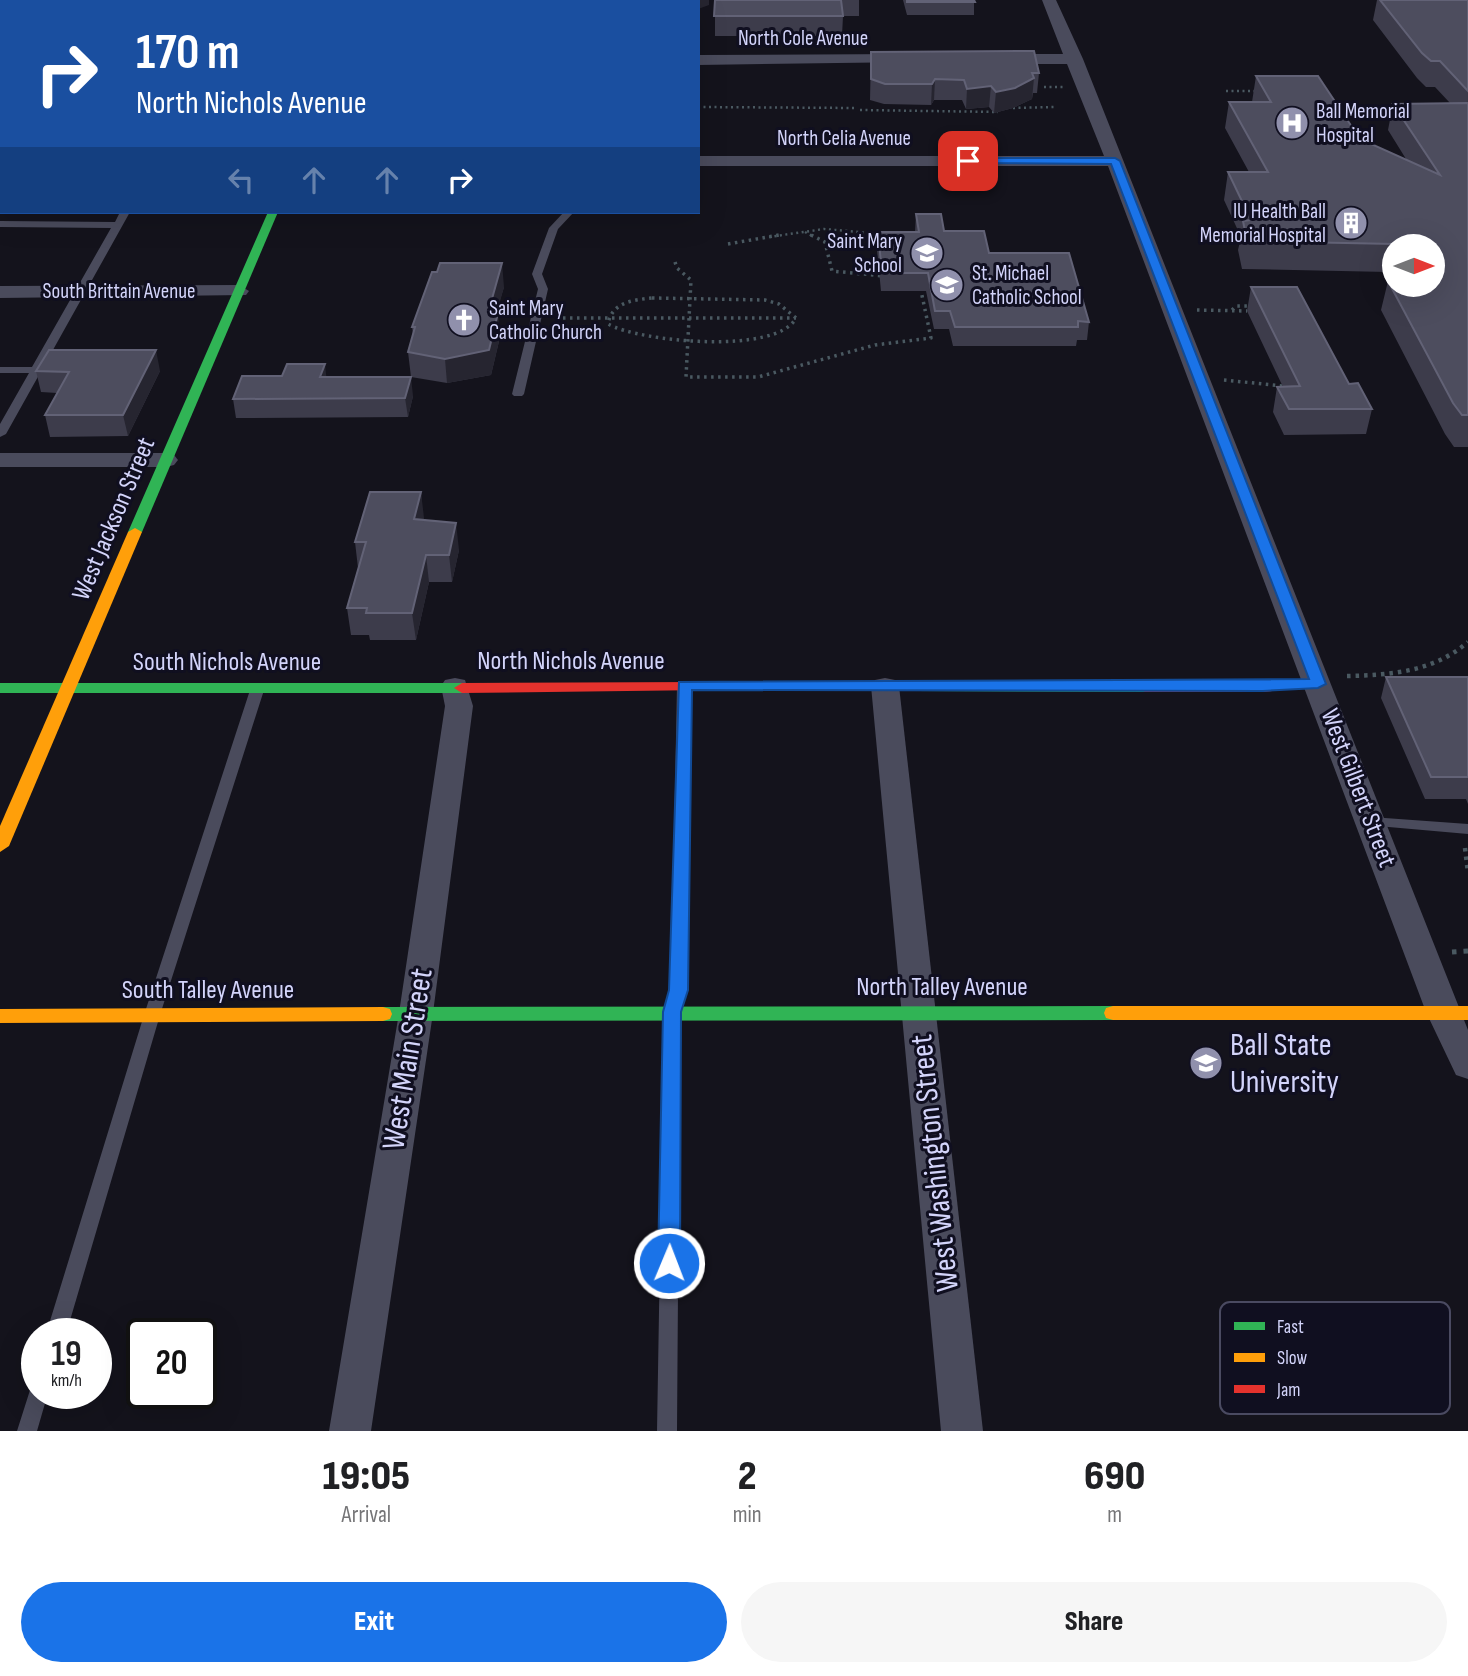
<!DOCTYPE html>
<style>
:root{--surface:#fff;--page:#f6f6f6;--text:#202124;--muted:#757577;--accent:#1a73e8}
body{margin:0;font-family:"Sofia Sans Condensed",sans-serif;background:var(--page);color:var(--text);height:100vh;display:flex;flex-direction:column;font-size:26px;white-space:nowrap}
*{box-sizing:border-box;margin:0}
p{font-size:23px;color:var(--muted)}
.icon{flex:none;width:38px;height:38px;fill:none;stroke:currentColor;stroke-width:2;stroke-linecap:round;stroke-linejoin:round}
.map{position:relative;height:1431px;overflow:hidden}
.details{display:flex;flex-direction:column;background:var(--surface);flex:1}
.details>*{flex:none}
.guide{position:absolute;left:0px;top:0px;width:700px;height:214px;box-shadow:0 7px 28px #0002;background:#1a4fa0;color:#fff;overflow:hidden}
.needle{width:46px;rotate:90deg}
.buttons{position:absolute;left:1382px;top:234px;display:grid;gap:14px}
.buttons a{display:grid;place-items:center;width:63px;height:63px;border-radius:50%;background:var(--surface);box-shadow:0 7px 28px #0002;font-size:35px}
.speed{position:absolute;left:21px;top:1318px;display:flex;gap:14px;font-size:35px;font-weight:700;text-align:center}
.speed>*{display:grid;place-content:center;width:91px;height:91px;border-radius:50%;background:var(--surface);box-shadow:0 7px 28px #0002;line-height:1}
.speed small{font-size:18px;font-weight:400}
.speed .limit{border:4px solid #111;border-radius:10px;background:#fff;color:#111}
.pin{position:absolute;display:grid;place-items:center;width:60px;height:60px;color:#fff;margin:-30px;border-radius:14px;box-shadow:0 4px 10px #0006}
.me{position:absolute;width:77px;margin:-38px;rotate:1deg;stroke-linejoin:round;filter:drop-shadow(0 0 5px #0008)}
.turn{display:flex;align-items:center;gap:24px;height:147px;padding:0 21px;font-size:32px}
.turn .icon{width:91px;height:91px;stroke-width:2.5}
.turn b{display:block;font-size:49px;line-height:60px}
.lanes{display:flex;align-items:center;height:66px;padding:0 21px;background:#0003;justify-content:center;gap:35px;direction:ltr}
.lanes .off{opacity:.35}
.eta{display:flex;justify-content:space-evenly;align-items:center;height:119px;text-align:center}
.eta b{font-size:42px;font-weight:800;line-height:49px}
.button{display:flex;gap:14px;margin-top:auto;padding:14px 21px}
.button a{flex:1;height:80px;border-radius:42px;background:var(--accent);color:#fff;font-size:28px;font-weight:800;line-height:80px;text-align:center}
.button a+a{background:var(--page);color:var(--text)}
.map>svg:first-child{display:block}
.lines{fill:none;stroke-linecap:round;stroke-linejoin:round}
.path-far3{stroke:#4a5961;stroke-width:2.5;stroke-dasharray:2 3.5;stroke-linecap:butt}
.path-far2{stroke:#4a5961;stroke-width:3.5;stroke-dasharray:2.5 4.5;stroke-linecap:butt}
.path-far1{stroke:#4a5961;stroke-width:4.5;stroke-dasharray:3.5 5;stroke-linecap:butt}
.path{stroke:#4a5961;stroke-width:5;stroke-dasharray:4.5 7;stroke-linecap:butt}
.lane{fill:#4a4b5c;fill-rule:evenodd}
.street{fill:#4a4b5c;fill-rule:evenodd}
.fast{fill:#30b455;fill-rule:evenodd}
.slow{fill:#ff9f0a;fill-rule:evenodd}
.jam{fill:#e5322d;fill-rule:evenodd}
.wall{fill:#3d3c4b}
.shaded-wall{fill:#262530}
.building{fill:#4d4d5e;stroke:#626276;stroke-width:2}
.route{fill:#1a73e8;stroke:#114b97;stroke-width:2}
.labels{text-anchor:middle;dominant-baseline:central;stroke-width:6;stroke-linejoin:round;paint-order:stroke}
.far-street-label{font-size:21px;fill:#d3d4fa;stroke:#100f20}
.far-poi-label{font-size:21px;fill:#d3d4fa;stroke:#100f20;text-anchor:start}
.street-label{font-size:26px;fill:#d3d4fa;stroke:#100f20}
.near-poi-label{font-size:32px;fill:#d3d4fa;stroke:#100f20;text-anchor:start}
.near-street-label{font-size:32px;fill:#d3d4fa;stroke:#100f20}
.key{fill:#100f20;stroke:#4a4a61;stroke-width:2}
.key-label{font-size:19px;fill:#d3d4fa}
</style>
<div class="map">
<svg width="1468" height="1431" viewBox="0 0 1468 1431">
<rect width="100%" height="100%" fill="#14131c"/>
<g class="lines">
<!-- path-far3 -->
<g class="path-far3">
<path d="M1044 87H1064"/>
<path d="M1226 91H1257"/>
<path d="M698 107 857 108"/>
<path d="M1013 108 1054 107"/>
<path d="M860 110 998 112"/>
<path d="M805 232 814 237"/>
<path d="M769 237 824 229 882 234"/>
<path d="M828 237 833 229"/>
</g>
<!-- path-far2 -->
<g class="path-far2">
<path d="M811 235 825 242"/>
<path d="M829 235 825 242 832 271 883 276"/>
<path d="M728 244 779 235"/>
<path d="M675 262 677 268 691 280 686 377H758L875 345 931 338 920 286"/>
<path d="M652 298 765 300 779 304 796 318C777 355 640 342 608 324 612 302 633 300 652 298Z"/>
<path d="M1197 310 1247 311"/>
<path d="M1232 310 1236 306H1250"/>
<path d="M563 318H796"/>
<path d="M1224 380 1283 386"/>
</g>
<!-- path-far1 -->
<g class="path-far1">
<path d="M1347 676C1391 675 1433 672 1468 642"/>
<path d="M1465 848 1468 873"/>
</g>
<!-- path -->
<path class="path" d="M1452 952 1468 951"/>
<!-- lane -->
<g class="lane">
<path d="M241 0H249L240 2Z"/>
<path d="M502 0H510L501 2Z"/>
<rect x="0" y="14" width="2" height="4"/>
<rect x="0" y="106" width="2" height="6"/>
<path d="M120 212H130L6 434 0 437V424L29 373H0V367H32L111 228 0 227V221L115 222Z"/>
<path d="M564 212H574L558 229 542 274 548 289 524 394 522 396H514L512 394 538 289 532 274 549 228Z"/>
<path d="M684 681 691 685 687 990 680 1012 677 1431H657L664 1012 671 990 677 685Z"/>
<path d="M258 683 265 687 160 1015 66 1334H46L144 1015 251 687Z"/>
<path d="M1371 817 1468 824V834L1366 825 1364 822Z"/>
<path d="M37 1385V1393H48L37 1431H17L31 1387Z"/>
</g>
<!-- street -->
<g class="street">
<path d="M575 0H589L574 2Z"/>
<path d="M1042 0H1056L1083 59 1468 1030V1079L1456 1075 1426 1012 1108 166H698V156H1104L1067 64H998L990 59 998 54H1063Z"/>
<path d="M908 54 914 56V62L698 65V55Z"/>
<rect x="0" y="55" width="2" height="10"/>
<rect x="0" y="158" width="2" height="10"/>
<path d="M239 285 249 291 246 295 0 298V286Z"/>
<path d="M0 453H166L174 455 178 460 174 465 166 467H0Z"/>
<path d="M455 678 465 680 473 706 433 1013 371 1431H329L399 1013 445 706 441 686 445 680Z"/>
<path d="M885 678 895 680 899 686 983 1431H941L871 686 875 680Z"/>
</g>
<!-- fast -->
<g class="fast">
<path d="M268 212H278L142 532 135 536 130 535 128 532Z"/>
<path d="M702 682H1145L1153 687 1145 692 697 690 694 687Z"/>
<path d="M0 683H462L470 688 462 693H0Z"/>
<path d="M1113 1006 1120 1008 1122 1013 1120 1018 1113 1020 383 1021 376 1019 374 1014 376 1009 383 1007Z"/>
</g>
<!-- slow -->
<g class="slow">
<rect x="364" y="0" width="8" height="2"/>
<path d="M135 528 142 532 9 846 0 852V826L128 532Z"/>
<path d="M1113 1006H1468V1020H1113L1106 1018 1104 1013 1106 1008Z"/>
<path d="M383 1007 390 1009 392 1014 390 1019 383 1021 0 1023V1009Z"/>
</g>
<!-- jam -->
<g class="jam">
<path d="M1318 678 1323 680 1326 683 1323 686 1263 692H1145L1137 687 1145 682H1263Z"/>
<path d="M702 682 710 687 707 690 462 693 454 688 462 683Z"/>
</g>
</g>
<!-- wall -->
<g class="wall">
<path d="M715 0H859V16H843L842 36H715Z"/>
<path d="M903 0H974V15H907Z"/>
<path d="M1377 0H1468V447H1454L1445 434 1381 310 1388 281V272L1242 269 1238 250 1241 237 1224 200 1228 172H1249L1225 128 1229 102H1252L1256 76 1360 139 1406 159 1388 130 1393 104 1450 103 1435 87H1426L1417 78 1373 20Z"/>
<path d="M871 52 1039 73 1037 93H1033L1032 99 1013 108 994 113 989 107 966 109 962 100H934L931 105 884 104 870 100Z"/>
<path d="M916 214 944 231 989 253 1089 322 1087 340H1077L1076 346H953L949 329H934L926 291H881L877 250 878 232H915Z"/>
<path d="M504 287 496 313 500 337 491 375 447 383 411 377 408 352 413 334 412 327Z"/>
<path d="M1251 287 1349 384 1372 409 1366 434 1284 435 1273 412 1277 387H1283L1247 311Z"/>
<path d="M36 371H160L128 436 50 437 45 415 57 393 41 392Z"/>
<path d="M326 377 413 396 408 417 236 418 233 399Z"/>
<path d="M421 492 423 520 459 550 452 582H429L416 640H370L369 635H351L347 608 358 568 355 542Z"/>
<path d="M1386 677H1468V804L1466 799H1425L1381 698Z"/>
</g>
<!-- shaded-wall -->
<g class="shaded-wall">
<path d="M685 0H709V5L698 9V2H680Z"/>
<path d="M1034 78 1032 99 1013 108 994 113 996 92Z"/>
<path d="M935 79 934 100 931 105 932 84Z"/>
<path d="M991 86 989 107 966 109 967 89Z"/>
<path d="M502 263 504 287 490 337 488 313Z"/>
<path d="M498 313 500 337 491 375 447 383 445 359Z"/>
<path d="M156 350 160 371 128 436 123 415Z"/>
<path d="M325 364 327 383 320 377Z"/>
<path d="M411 377 413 396 408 417 405 398Z"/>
<path d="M421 492 424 518 417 545 414 519Z"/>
<path d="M456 523 459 550 452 582 449 555Z"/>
<path d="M426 555 429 582 416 640 412 613Z"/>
</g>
<!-- building -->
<g class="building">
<path d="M395 0H437V2H394Z"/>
<path d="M646 0H685L680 2H645Z"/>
<path d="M715 0H841L843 16H714Z"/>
<path d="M907 0H974L975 2H907Z"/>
<path d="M1380 0H1468V91L1440 61H1431L1422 53Z"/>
<path d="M1034 51 1039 73H1032L1034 78 1015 88 996 92 991 86 967 89 964 80 935 79 932 84H885L871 79V52Z"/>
<path d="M1256 76H1318L1360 139 1440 175 1393 104 1468 103V415H1462L1453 403 1388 281H1395V285H1433V247H1395V244L1247 241 1243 221 1251 220 1228 172H1268L1229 102H1271Z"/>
<path d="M916 214H941L944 231H984L989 253H1069L1089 322 1078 321V327H955L950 311H935L928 273H882L878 232H919Z"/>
<path d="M440 263H502L488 313H498L489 350 445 359 408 352 415 327H412L432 272H437Z"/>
<path d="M1251 287H1297L1349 384 1358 383 1372 409H1289L1277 387 1300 386Z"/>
<path d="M49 350H156L123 415H45L69 372 36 371Z"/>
<path d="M287 364H325L320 377H411L405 398 233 399 242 376H282Z"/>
<path d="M370 492H421L414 519 456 523 449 555H426L412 613H366L367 608H347L366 542H355Z"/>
<path d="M1386 677H1468V777H1431Z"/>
</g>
<!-- route -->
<path class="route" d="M968 158H1115L1120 161 1326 684 1318 688 1263 691 692 690 688 990 681 1012 680 1263 677 1270 669 1272 661 1270 658 1263 663 1012 669 990 679 682 1309 679 1111 164 964 163 963 161Z"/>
<!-- icons -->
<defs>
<symbol id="hospital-disc" viewBox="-11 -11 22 22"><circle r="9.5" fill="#9090ac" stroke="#100f20"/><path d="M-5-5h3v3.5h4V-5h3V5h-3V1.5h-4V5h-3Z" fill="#fff"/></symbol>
<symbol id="building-disc" viewBox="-11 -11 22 22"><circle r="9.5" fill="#9090ac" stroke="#100f20"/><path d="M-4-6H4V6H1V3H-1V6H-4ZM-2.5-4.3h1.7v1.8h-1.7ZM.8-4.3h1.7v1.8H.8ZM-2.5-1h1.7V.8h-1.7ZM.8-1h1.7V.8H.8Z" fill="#fff"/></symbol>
<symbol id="school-disc" viewBox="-11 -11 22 22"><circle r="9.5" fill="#9090ac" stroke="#100f20"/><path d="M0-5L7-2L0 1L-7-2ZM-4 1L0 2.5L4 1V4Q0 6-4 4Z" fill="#fff"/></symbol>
<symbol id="church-disc" viewBox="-11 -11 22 22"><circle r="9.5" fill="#9090ac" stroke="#100f20"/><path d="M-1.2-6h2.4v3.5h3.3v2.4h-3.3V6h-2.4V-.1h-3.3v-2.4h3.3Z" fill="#fff"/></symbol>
<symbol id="university-disc" viewBox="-11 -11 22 22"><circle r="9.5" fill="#9090ac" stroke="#100f20"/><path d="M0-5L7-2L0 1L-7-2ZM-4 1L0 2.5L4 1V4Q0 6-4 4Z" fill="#fff"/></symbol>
</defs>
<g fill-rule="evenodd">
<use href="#hospital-disc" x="1273" y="104" width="38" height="38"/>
<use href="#building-disc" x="1332" y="204" width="38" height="38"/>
<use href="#school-disc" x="908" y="234" width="38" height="38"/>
<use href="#school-disc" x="928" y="266" width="38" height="38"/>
<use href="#church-disc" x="445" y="301" width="38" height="38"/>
<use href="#university-disc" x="1187" y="1044" width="38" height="38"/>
</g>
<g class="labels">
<!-- far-street labels -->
<g class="far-street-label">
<text x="803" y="38">North Cole Avenue</text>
<text x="844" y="138">North Celia Avenue</text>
<text x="119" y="291">South Brittain Avenue</text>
</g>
<!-- far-poi labels -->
<g class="far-poi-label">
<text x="1316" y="111">Ball Memorial<tspan x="1316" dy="24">Hospital</tspan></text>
<text x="1326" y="211" text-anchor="end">IU Health Ball<tspan x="1326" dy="24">Memorial Hospital</tspan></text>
<text x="902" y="241" text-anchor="end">Saint Mary<tspan x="902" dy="24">School</tspan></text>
<text x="972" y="273">St. Michael<tspan x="972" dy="24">Catholic School</tspan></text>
<text x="489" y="308">Saint Mary<tspan x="489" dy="24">Catholic Church</tspan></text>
</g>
<!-- street labels -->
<g class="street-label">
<text transform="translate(114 519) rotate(-67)">West Jackson Street</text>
<text x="571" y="661">North Nichols Avenue</text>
<text x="227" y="662">South Nichols Avenue</text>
<text transform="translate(1358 788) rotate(69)">West Gilbert Street</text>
<text x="942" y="987">North Talley Avenue</text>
<text x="208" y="990">South Talley Avenue</text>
</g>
<!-- near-poi labels -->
<g class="near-poi-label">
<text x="1230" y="1045">Ball State<tspan x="1230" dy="37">University</tspan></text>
</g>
<!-- near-street labels -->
<g class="near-street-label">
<text transform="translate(408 1059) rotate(-81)">West Main Street</text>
<text transform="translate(935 1163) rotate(-96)">West Washington Street</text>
</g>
</g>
<!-- legend -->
<rect x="1220" y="1302" width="230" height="112" rx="10" class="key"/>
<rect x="1234" y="1322" width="31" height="8" fill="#30b455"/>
<rect x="1234" y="1353" width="31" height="9" fill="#ff9f0a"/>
<rect x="1234" y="1385" width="31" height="8" fill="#e5322d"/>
<g class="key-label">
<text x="1277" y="1333">Fast</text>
<text x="1277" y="1364">Slow</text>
<text x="1277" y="1396">Jam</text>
</g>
</svg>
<div class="buttons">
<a><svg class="needle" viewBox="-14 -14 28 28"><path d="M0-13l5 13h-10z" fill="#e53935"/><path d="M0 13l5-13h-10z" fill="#757577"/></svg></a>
</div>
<div class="speed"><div>19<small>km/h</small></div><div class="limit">20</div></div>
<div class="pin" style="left:968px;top:161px;background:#d93025"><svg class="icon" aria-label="arrive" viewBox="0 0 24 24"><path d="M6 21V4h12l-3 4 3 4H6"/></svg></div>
<svg class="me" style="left:669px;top:1263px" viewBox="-20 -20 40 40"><circle r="17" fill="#1a73e8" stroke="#fff" stroke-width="3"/><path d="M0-11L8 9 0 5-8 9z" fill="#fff"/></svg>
<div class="guide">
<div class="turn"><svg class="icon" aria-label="right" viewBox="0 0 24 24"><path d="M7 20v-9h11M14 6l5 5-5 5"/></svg><div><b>170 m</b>North Nichols Avenue</div></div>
<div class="lanes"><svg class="icon off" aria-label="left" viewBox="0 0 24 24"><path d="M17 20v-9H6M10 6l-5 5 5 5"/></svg><svg class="icon off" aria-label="ahead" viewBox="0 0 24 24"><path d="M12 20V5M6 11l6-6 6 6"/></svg><svg class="icon off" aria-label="ahead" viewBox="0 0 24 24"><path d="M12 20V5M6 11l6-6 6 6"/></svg><svg class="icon" aria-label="right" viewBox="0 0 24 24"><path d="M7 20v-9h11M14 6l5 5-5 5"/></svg></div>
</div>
</div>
<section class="details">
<div class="eta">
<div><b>19:05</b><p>Arrival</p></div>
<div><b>2</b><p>min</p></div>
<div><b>690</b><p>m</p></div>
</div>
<div class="button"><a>Exit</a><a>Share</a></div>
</section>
